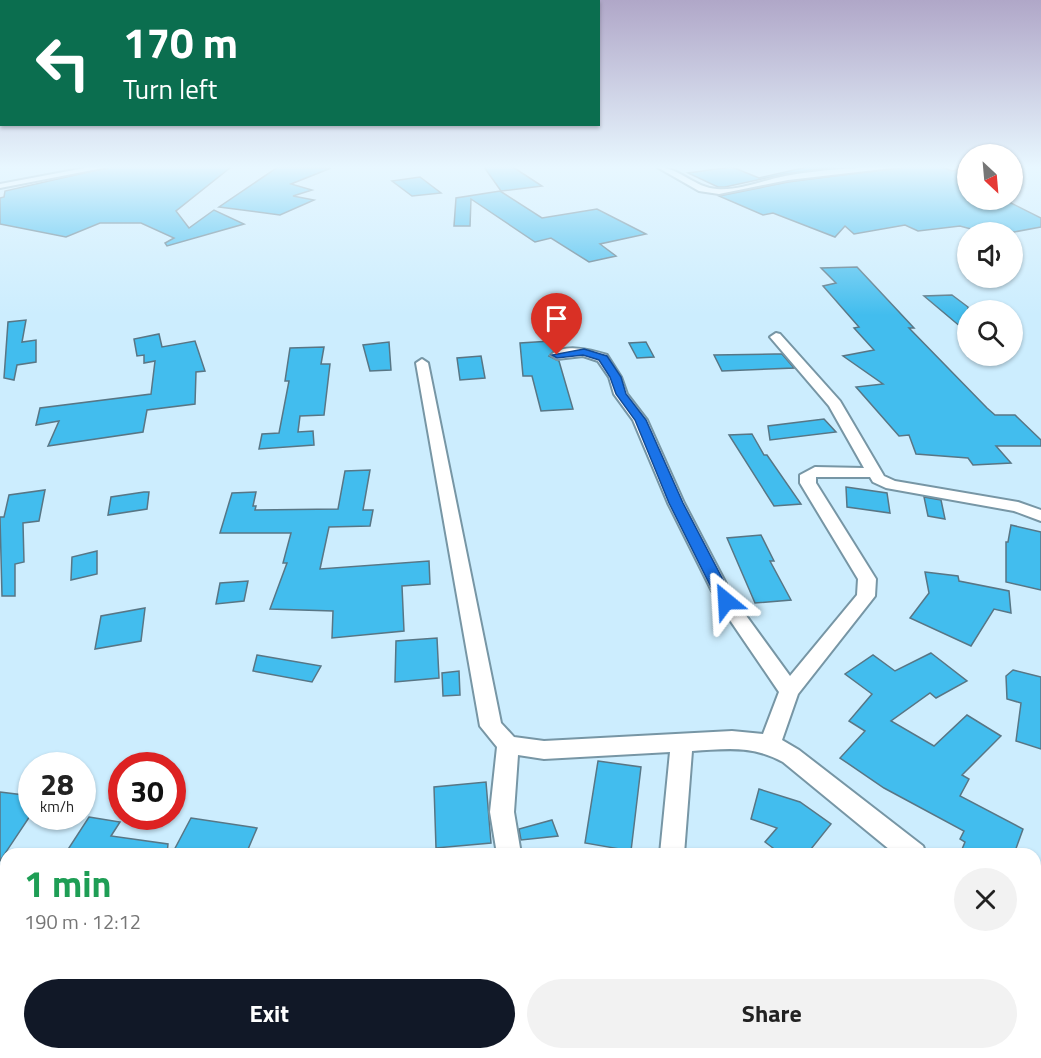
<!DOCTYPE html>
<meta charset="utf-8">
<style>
:root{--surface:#fff;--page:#f2f2f2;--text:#222;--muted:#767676;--accent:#111827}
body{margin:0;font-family:"Titillium Web",sans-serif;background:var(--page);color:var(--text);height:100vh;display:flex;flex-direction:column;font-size:22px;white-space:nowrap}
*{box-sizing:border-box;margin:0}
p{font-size:20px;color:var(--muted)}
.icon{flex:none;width:33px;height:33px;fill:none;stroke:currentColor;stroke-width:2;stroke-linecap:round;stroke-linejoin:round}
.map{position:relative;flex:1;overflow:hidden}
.details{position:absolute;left:0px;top:848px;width:1041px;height:212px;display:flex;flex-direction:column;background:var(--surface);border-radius:18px 18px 0 0;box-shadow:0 2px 4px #0004}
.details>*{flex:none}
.guide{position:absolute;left:0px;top:0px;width:600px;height:126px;box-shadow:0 2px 4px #0004;background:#0b6e4f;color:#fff;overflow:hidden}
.needle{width:39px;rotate:154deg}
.fabs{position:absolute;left:957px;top:144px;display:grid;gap:12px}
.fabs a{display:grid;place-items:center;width:66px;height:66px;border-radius:50%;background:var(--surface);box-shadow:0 2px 4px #0004;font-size:30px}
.speed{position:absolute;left:18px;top:752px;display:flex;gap:12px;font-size:30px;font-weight:700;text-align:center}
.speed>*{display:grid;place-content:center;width:78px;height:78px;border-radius:50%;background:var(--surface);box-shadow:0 2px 4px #0004;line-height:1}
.speed small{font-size:15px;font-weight:400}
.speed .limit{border:9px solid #d22;background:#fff;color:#111}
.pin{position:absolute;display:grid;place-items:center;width:51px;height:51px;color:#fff;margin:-62px -26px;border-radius:50% 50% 50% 0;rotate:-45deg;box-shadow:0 0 6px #0007}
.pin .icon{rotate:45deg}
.me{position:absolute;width:66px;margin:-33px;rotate:333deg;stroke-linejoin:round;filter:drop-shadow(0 0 4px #0008)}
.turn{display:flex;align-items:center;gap:21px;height:126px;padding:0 24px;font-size:27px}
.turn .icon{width:78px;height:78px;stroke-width:2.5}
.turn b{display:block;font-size:42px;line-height:51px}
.round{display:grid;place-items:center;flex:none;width:63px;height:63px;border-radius:32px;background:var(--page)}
.overview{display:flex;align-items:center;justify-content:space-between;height:102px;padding:0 24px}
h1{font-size:36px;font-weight:700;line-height:45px;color:#1e9e55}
.action{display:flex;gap:12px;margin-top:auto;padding:12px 24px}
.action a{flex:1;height:69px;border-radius:36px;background:var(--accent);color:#fff;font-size:24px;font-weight:700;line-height:69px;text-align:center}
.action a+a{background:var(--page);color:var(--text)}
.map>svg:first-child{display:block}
.building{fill:#42bdee;stroke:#587685;stroke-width:1.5}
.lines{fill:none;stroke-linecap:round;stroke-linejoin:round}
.minor-casing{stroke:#7796a5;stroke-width:4}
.minor{fill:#fff;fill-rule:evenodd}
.route{fill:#1a73e8;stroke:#114b97;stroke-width:1.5}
</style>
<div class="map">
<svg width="1041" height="1058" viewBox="0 0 1041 1058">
<rect width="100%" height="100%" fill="#ccedfe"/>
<!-- building -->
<g class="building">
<path d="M110 167H231L176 211 189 228 214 210 244 224 167 246 165 243 174 238 141 223H100L66 237 0 224V198L4 197 5 191Z"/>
<path d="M278 167 331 168 291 184 312 190 293 196 314 200 280 215 219 207Z"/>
<path d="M484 167H513L542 186 501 191Z"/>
<path d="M732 167 759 178 807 167H836L785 174 725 187H718L688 173Z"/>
<path d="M903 167H942L952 171 968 168V200H1005L1041 218V227L1014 232H982L960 226 918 231 905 225 854 234 845 226 835 237 773 213 763 215 719 196 788 182Z"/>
<path d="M420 177 441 193 412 196 392 181Z"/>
<path d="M500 191 542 218 597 209 646 234 600 244 616 256 589 262 551 238 535 242 471 199 470 226H454L456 198Z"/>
<path d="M857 267 914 328H909L987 408 995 415H1015L1041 440V446H996L1011 463 973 465 968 458 916 454 909 435 899 436 856 387 883 384 843 356 874 350 854 328 859 327 823 286 836 283 821 268Z"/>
<path d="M952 295 968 307V333L924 296Z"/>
<path d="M26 320 22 342 36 340V362L17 365 14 380 4 378 8 322Z"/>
<path d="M159 334 162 347 195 341 205 371 196 372 195 404 147 410 143 432 48 446 59 421 36 425 40 408 151 394 155 361 144 363V355L137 356 134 339Z"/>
<path d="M551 341 554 351 549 356 559 361 573 409 541 411 532 376H523L520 343Z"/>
<path d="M389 342 391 370 370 371 363 345Z"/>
<path d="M646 342 654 357 637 358 629 343Z"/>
<path d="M324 347 321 364H330L324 415 300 416 298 432 313 431 314 445 259 449 262 434 279 433 289 381H285L290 348Z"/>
<path d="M775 354H782L794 368 722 371 714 355Z"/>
<path d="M481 356 485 378 460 380 457 358Z"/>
<path d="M824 419 836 432 770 440 768 426Z"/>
<path d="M752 434 764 455H767L801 504 774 506 729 435Z"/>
<path d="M370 470 363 510H373L370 526 329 527 320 569 429 561 430 584 402 586 404 631 332 638 333 611 270 609 287 563H283L291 533H220L232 493 256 492 253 506H256L255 510 338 509 345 471Z"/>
<path d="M846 487 887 493 890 513 847 507Z"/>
<path d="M45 490 39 521 23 523 24 562 15 564V596H2L0 517H4L9 495Z"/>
<path d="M144 492H149L147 509 108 515 111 497Z"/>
<path d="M924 497 941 500 945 519 928 516Z"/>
<path d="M1011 525 1041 532V590L1006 582V542H1008Z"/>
<path d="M761 535 774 561H770L791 600 755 603 727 538Z"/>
<path d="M97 551V574L71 580 72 557Z"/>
<path d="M925 572 958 576 959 581 1009 591 1011 613 994 609 971 646 910 618 929 593Z"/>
<path d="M248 581 244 601 216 604 220 583Z"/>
<path d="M145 608 141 641 95 649 101 616Z"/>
<path d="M437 638 439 678 395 682 396 641Z"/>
<path d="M931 653 967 681 936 698 930 693 891 721 934 746 967 715 1001 736 962 775 969 779 960 796 1023 829 1014 854H960L965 842 960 839 964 831 884 788 840 758 865 731 849 721 872 694 845 674 873 655 895 671Z"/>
<path d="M257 655 321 666 312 682 253 671Z"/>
<path d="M1013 670 1041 677V749L1016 741 1021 703 1007 699 1006 676Z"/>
<path d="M459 671 460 695 443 696 442 673Z"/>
<path d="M598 761 641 767 631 851 585 843Z"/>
<path d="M486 782 491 843 436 848 434 787Z"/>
<path d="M759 789 800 802 831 824 807 854H781L765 842 777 828 751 819Z"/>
<path d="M0 792 32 796V813L0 861Z"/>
<path d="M89 817 120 822 111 836 168 844 167 854H65Z"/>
<path d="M191 818 257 828 246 854H172Z"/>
<path d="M552 820 558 836 521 840 519 829Z"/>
</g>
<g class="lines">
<defs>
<g id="minor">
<path d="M90 167H108L0 188V184Z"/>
<path d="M657 167C679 167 695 188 717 189 738 191 764 180 785 176 823 169 863 167 901 167L788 180 719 194 699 191Z"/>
<path d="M776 333 780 334 840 401 884 476 895 481 1018 502 1041 510V521L1014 511 886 488 873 482 870 477H816V483L876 579 875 596 798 694 782 740 799 750 923 846 926 854H895L783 762C753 745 726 749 692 751L684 854H660L670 752 544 759 518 755 514 812 521 854H497L490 812 497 747 480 726 416 363 422 359 428 363 501 723 514 737 544 741 732 731 763 734 779 692 717 601 668 503 633 420 614 394 609 377 598 361 583 356 557 359 551 355C565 343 591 350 607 355L621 377 627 394 647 420 684 503 734 599 790 676 857 595 858 579 800 483V475L815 467 864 468 829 406 770 337Z"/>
<path d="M1035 940 1041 942V971L1035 969Z"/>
<path d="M0 953 6 954V982L0 981Z"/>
<path d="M389 1053H433L435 1058H391Z"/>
<path d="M539 1053H569L570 1058H540Z"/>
<path d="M580 1053H615L613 1058H578Z"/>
</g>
</defs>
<!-- minor casing -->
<use href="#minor" class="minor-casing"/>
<!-- minor -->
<use href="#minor" class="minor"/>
</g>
<!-- sky -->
<linearGradient id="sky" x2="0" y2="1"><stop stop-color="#b0a7c8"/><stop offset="0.53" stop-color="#e8f7ff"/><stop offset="1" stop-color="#e8f7ff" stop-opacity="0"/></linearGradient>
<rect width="1041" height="315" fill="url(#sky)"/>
<!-- route -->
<path class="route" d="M584 349 607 356 621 377 626 394 646 420 683 503 734 601 731 605H721L718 601 669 503 635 420 616 394 610 377 599 360 583 355 557 358 552 355Z"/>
</svg>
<div class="fabs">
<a><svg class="needle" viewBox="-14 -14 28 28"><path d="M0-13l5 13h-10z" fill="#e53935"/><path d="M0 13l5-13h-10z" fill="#767676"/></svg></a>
<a><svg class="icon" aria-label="sound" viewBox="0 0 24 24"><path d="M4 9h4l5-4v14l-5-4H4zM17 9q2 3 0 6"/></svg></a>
<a><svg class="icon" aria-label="search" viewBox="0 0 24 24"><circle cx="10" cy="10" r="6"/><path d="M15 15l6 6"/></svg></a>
</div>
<div class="speed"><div>28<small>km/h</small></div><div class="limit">30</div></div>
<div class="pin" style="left:557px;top:355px;background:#d93025"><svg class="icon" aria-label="arrive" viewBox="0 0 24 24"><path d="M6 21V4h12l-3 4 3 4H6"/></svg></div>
<svg class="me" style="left:726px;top:601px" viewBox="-20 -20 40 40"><path d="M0-17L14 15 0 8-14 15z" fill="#1a73e8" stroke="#fff" stroke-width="4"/></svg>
<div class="guide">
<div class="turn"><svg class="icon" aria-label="left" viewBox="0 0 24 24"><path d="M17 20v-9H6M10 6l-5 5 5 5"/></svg><div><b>170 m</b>Turn left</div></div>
</div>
<section class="details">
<div class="overview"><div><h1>1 min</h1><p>190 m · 12:12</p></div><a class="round"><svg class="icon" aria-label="close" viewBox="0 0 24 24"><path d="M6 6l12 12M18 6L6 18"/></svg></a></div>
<div class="action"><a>Exit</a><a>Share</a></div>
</section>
</div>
